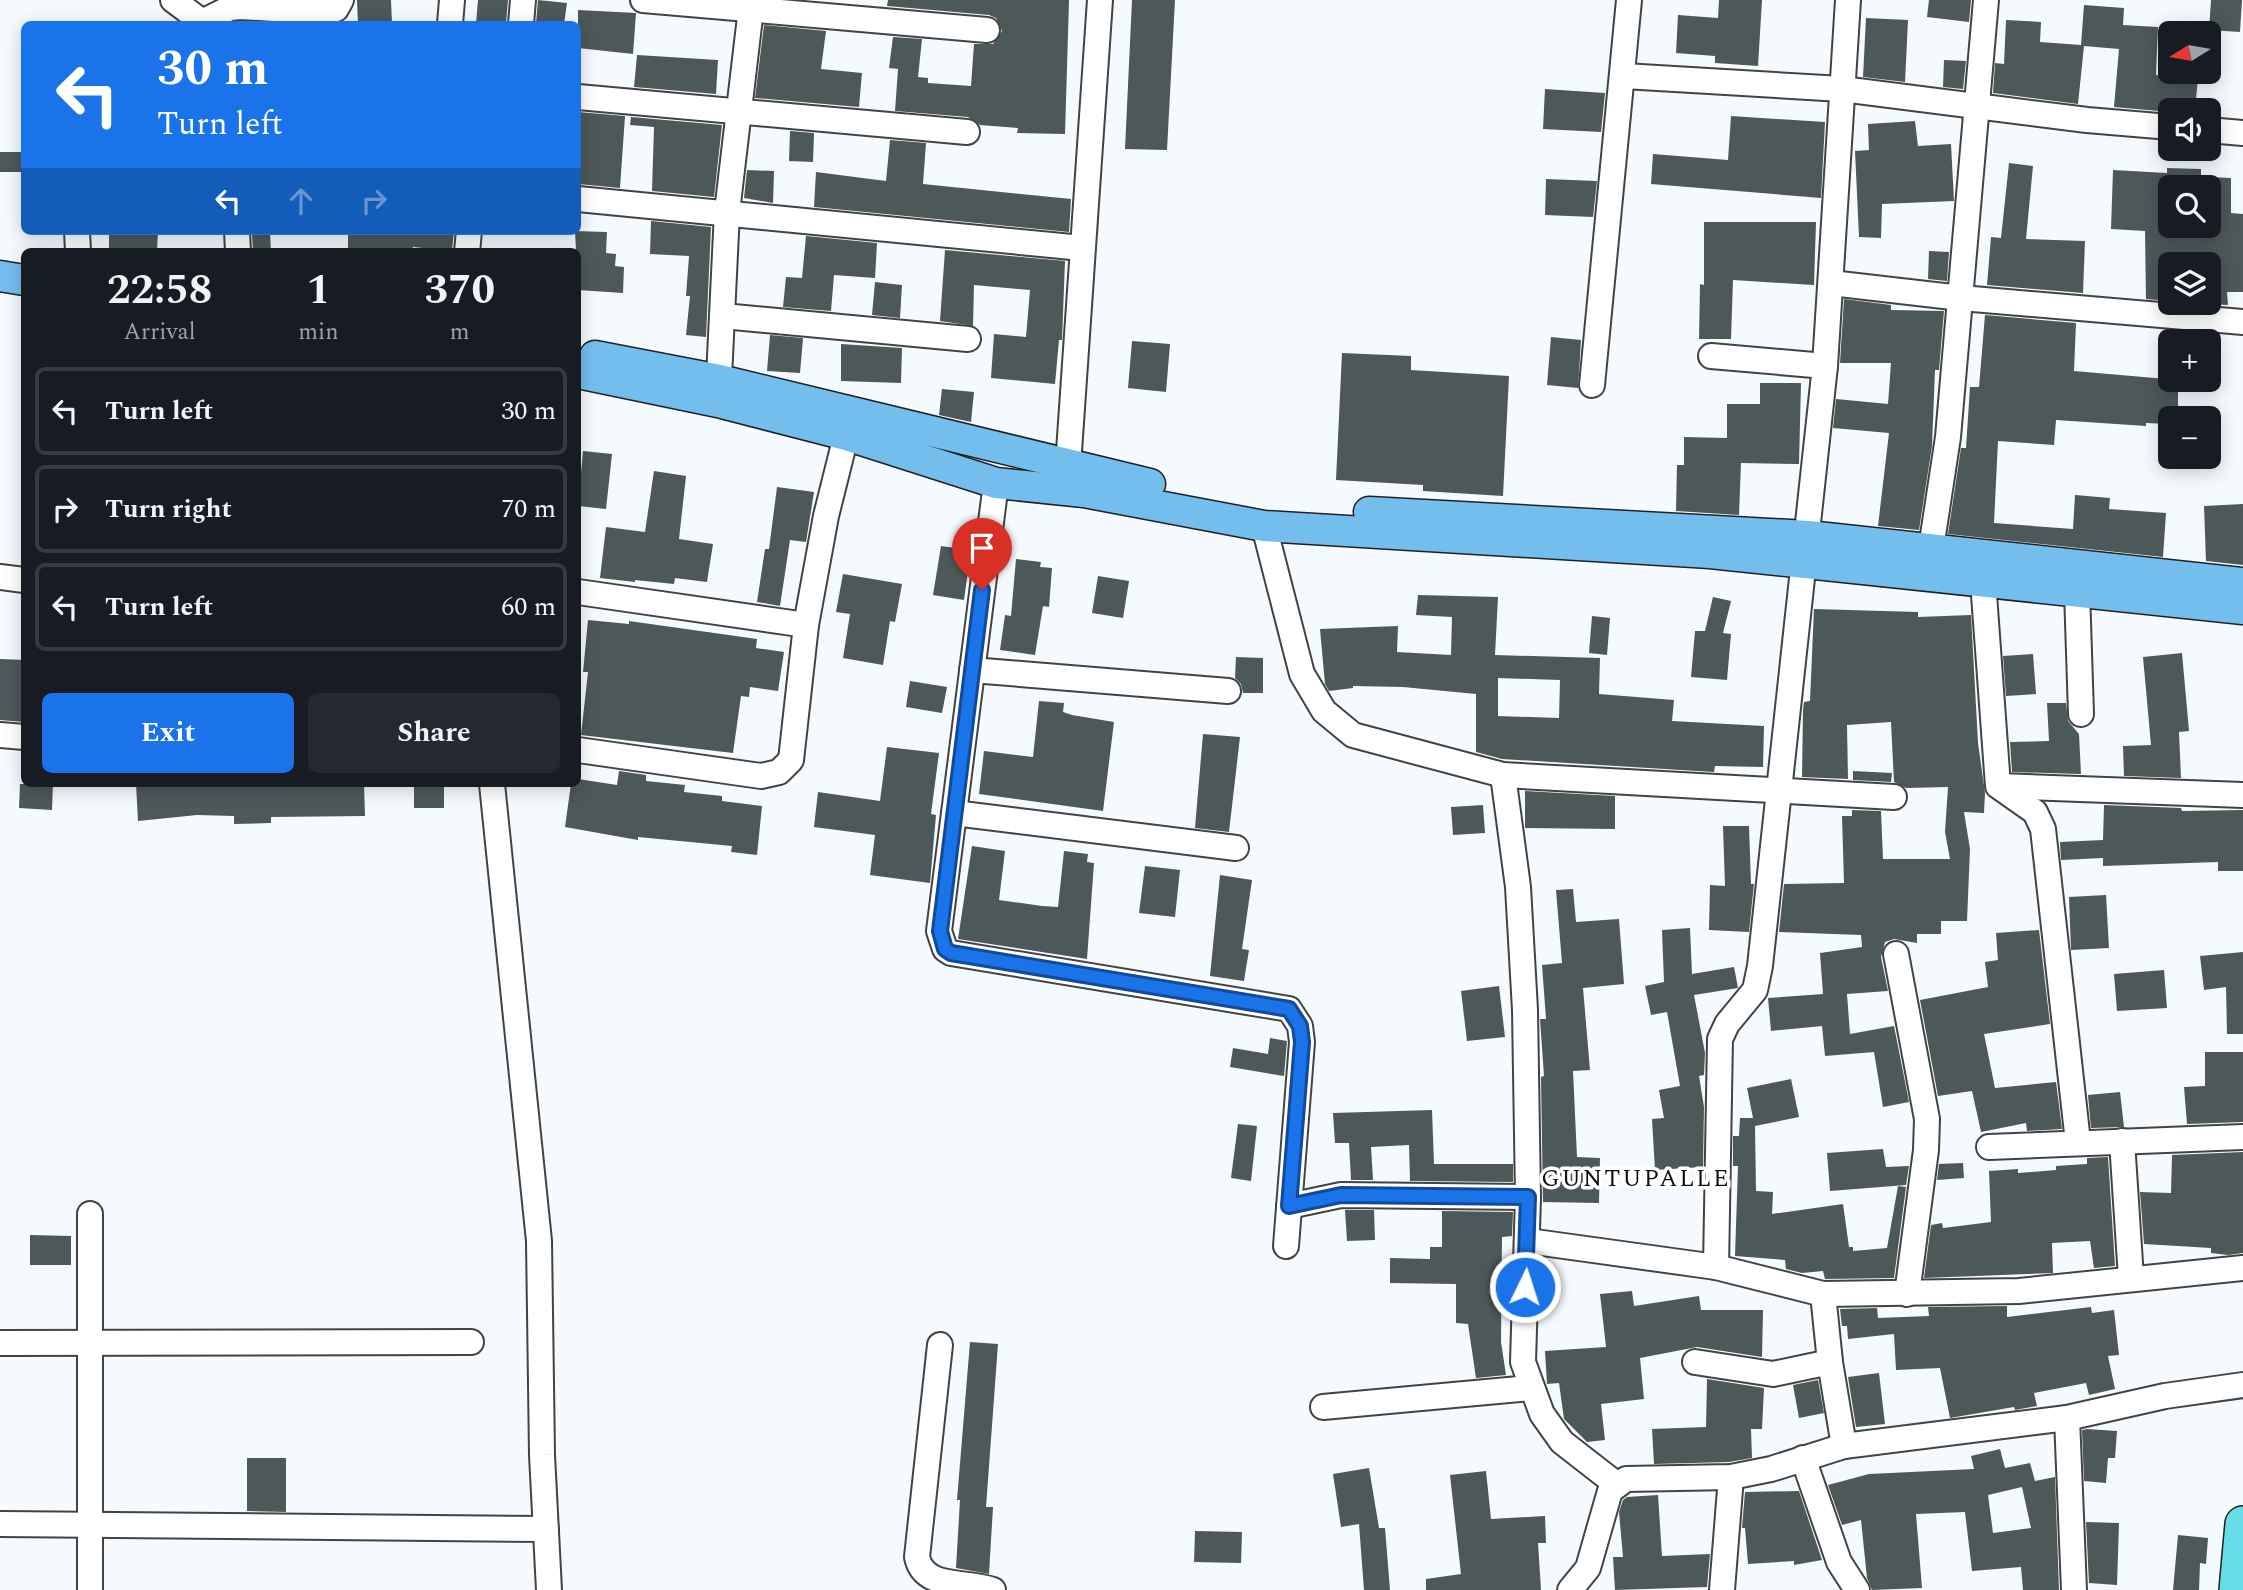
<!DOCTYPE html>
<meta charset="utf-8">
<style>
:root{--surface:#171b24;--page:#242831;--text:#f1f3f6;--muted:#9ea1a6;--line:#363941;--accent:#1a73e8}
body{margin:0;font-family:Spectral,serif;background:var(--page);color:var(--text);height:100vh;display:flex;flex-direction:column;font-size:26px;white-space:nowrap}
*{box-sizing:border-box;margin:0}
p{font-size:23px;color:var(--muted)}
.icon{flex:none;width:38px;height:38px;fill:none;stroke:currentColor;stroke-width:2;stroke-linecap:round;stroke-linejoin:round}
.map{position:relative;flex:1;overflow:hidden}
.panel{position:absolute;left:21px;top:248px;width:560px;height:539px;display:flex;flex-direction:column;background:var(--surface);border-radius:10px;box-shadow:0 4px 18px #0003}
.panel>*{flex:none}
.top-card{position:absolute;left:21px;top:21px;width:560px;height:214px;border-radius:10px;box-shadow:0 4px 18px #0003;background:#1a73e8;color:#fff;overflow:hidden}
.needle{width:46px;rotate:259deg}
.tools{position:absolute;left:2158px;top:21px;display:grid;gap:14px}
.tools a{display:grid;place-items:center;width:63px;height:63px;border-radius:10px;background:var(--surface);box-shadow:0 4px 18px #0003;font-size:35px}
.pin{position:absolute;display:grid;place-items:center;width:60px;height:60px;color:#fff;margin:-72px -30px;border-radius:50% 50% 50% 0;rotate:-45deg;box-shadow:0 0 7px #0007}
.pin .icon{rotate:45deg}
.me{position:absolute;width:77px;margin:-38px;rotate:4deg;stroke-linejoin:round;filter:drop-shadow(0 0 5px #0008)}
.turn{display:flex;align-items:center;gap:24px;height:147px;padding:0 21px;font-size:32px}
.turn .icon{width:91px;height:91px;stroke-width:2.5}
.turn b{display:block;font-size:49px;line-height:60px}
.lanes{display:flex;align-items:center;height:66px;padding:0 21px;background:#0003;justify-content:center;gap:35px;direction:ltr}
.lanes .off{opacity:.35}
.eta{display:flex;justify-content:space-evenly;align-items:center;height:119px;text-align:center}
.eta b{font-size:42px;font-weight:700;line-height:49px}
.primary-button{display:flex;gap:14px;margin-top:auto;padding:14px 21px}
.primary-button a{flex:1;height:80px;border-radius:10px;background:var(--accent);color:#fff;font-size:28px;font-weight:700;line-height:80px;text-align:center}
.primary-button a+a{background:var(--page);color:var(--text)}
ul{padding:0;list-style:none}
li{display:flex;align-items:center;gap:21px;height:88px;margin:0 14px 10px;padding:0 7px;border:4px solid var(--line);border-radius:10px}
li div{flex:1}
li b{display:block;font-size:26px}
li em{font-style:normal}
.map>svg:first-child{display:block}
.building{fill:#4d5858;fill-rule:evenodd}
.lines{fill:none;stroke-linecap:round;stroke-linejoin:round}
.minor-casing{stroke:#434343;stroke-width:28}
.major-casing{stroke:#212121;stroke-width:33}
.highway-casing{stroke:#212121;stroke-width:38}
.minor{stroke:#fff;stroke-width:24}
.major{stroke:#74beee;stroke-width:30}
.highway{stroke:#67dce9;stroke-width:35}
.route-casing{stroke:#114b97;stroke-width:18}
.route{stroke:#1a73e8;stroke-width:12}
.labels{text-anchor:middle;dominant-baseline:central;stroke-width:7;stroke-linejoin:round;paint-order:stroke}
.quarter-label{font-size:24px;letter-spacing:2px;fill:#101010;stroke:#fff}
</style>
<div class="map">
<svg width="2243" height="1590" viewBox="0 0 2243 1590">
<rect width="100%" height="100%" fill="#f4fafe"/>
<!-- building -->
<g class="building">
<path d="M357 0H391L392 23 358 24Z"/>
<path d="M478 0H508L506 24H476Z"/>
<path d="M538 0 567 3 564 24H536Z"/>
<path d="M888 0H1069L1065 134 1017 133 1018 128 980 125 968 117 895 111 898 69 889 68 893 37 922 39 918 77 928 78V83L971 86 974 44H993L1002 31 996 18 989 15 887 6Z"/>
<path d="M1132 0H1175L1167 150 1125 149Z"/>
<path d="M1719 0H1762L1758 66 1715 63V56L1676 53 1678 15 1718 18Z"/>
<path d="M1929 0H1971L1969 22 1927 17Z"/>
<path d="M2211 0H2242L2240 32 2209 30Z"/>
<path d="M2084 5 2124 8 2123 25 2158 27 2156 75 2198 78 2195 110 2170 112 2114 107 2119 49 2084 46 2078 104 1993 93 1995 63 2004 64 2006 20 2041 22 2040 42 2081 45Z"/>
<path d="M578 10 636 13 633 54 578 48Z"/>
<path d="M1866 18 1908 20 1905 82 1863 77Z"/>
<path d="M764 25 826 31 821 69 862 73 859 107 755 98Z"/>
<path d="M637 55 718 60 716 94 634 87Z"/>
<path d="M1944 60 1966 61 1963 89 1943 87Z"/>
<path d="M1545 89 1605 93 1601 132 1543 129Z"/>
<path d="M578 112 625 116 620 188 578 184Z"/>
<path d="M1731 116 1825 122 1821 198 1651 184 1653 154 1728 160Z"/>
<path d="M631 117 722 125 714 197 652 191 654 127 630 125Z"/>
<path d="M1915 121 1918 146 1951 144 1954 201 1882 204 1881 238 1859 237 1855 151 1869 150 1868 124Z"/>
<path d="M790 131 814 133 813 162 789 161Z"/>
<path d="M890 140 926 143 923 184 1071 199 1069 232 814 207 816 172 886 181Z"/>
<rect x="0" y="152" width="24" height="20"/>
<path d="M2009 163 2033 166 2026 239 2085 241 2083 293 1987 285 1991 237 2001 238Z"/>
<path d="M2167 168 2201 169V187H2170V226H2208V177L2231 178V213L2243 214V292H2227L2228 305 2208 304V264H2170V301L2146 299 2145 231 2111 229 2113 170 2167 173Z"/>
<path d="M747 170 774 171 773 203 744 198Z"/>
<path d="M1546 179 1597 181 1593 217 1545 215Z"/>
<path d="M651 221 711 227 706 337 686 335 690 296H686L689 256 650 254Z"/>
<path d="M1704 222H1816L1814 285 1733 280 1731 339H1699L1700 284 1704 285Z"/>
<path d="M109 231H158L157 252H109Z"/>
<path d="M348 231H454L452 251 413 247 412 250 348 249Z"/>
<path d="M575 231 607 232 606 253 616 254 615 266 624 267 623 293 578 290Z"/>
<path d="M270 232 271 252H253L252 233Z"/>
<path d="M806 236 877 243 875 278 834 275 831 311 783 307 786 277 802 278Z"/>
<path d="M945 250 1065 261 1062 340H1059L1055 384 991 378 994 334 1026 337 1030 290 974 285 973 326 940 321Z"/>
<path d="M1929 251 1949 252 1947 281 1928 279Z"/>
<path d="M875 282 902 285 900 318 872 315Z"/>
<path d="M1844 299 1891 305V310L1944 311 1939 370H1935L1932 446 1919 530 1878 526 1889 433 1833 428 1836 399 1888 404 1891 363H1840Z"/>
<path d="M1985 315 2076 323 2074 371 2178 380V418H2170V424L2146 423V426L2056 420 2054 445 1998 441 1994 523 2073 529 2075 495 2110 498 2109 509 2166 513 2163 557 1948 534 1961 448H1966L1970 387H1979Z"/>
<path d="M770 335 803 338 800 373 767 371Z"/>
<path d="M1551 337 1581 340 1578 388 1547 385Z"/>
<path d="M1132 341 1170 344 1166 392 1128 388Z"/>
<path d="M841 344 902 348 901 383 841 381Z"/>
<path d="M1342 353 1411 356V370L1509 376 1503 496 1423 491V485L1336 480Z"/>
<path d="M1760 383H1801L1799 464 1741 463 1739 515 1676 511 1677 465H1684V437L1727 438V404H1760Z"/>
<path d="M942 389 974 392 971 422 939 415Z"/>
<path d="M583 451 612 454 606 509 578 506Z"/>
<path d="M654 471 686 476 679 539 713 544 707 582 675 578 674 584 635 580V582L600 578 606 527 645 532Z"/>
<path d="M777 487 814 492 806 542 790 540 780 606 757 602 765 549H769Z"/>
<path d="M2243 504V565L2206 561 2204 506Z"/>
<path d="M941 546 971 550 964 600 933 595Z"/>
<path d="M1016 559 1041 562 1040 567 1052 568 1049 607 1043 606 1035 655 1000 650 1005 615 1011 616Z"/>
<path d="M843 574 902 584 895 622 890 621 883 665 843 658 850 614 836 612Z"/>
<path d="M1098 576 1129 581 1123 618 1092 613Z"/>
<path d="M1418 595 1498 597 1495 655 1600 658 1599 694 1674 700 1672 721 1764 726 1763 767 1715 766 1714 772 1502 759 1476 752V694L1403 687 1353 686V688L1329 691 1325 684 1320 629 1398 626 1397 652 1451 655 1452 617 1416 615ZM1498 678 1560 680 1559 718 1498 716Z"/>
<path d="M1713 597 1731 601 1723 633 1731 634 1727 680 1691 677 1695 631H1705Z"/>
<path d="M1814 609 1918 612V617L1971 615 1978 743 1985 793 1984 813 1964 812 1970 849 1967 921H1941V934H1917V943L1894 939 1885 942 1881 957 1888 991 1847 994 1850 1034 1894 1026 1909 1102 1883 1107 1874 1052 1825 1056 1822 1026 1771 1031 1768 998 1823 994 1820 953 1862 947 1861 935 1779 932 1784 884 1844 883 1842 816H1852V810L1881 811 1883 859H1950L1945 832 1948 787 1906 788 1894 782 1891 722 1847 725 1848 779 1802 777 1803 710 1804 702 1810 701Z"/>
<path d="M1592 616 1610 618 1607 655 1589 653Z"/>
<path d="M588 620 629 624V621L757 639 756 648 784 652 778 691 750 687 749 697 741 696 733 753 581 735 588 672H583Z"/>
<path d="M2182 653 2189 731 2179 732 2181 778 2124 776 2123 746 2151 745 2143 657Z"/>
<path d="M2033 654 2036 694 2006 696 2003 656Z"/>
<path d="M1236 657 1263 658V693H1243L1241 684 1235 678Z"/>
<path d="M0 659 24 660V722L0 720Z"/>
<path d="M910 681 947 687 942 713 906 707Z"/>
<path d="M1039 701 1064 703 1063 712 1072 715 1114 722 1103 811 979 794 984 751 1033 757Z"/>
<path d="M2047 703H2066L2068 721 2079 734 2081 774 2012 772 2010 742 2049 741Z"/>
<path d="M1203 734 1240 737 1229 832 1195 828Z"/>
<path d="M887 747 939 753 931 814 936 815 930 883 870 875 875 835 814 827 818 792 880 801Z"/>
<path d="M619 771 646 775V781L685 785 684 792 722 796V801L762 806 757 855 731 852 732 846 638 837V840L565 827 571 784H578V779L617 785Z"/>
<path d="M1853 771 1892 773 1891 782 1853 780Z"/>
<path d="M20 784H53L52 810 19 808Z"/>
<path d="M136 784H364L365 816 271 817V823L234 824V816L197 815 138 821Z"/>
<rect x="414" y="784" width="30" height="24"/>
<path d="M1525 791 1615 796V829L1525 828Z"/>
<path d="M1483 805 1485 833 1453 835 1451 807Z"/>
<path d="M2104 805 2181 808 2182 811 2243 810V871H2218V862L2103 866V858L2061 860 2060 842 2103 840Z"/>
<path d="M1723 826H1749L1751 884H1754L1749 932 1709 930 1710 885 1725 886Z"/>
<path d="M972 846 1005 851 999 900 1042 906 1058 907 1064 851 1088 854 1087 862 1094 863 1087 959 958 939Z"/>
<path d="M1145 866 1180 870 1175 917 1139 913Z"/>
<path d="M1220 875 1252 880 1242 949 1249 950 1244 981 1210 976Z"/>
<path d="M1573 889 1576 922 1619 919 1624 984 1583 988 1590 1070 1573 1071 1577 1157 1600 1158 1599 1203 1543 1202 1541 1077 1544 1076 1540 1019H1546L1542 965 1562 963 1556 890Z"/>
<path d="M2106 895 2109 948 2071 950 2069 897Z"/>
<path d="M1690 928 1692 974 1734 967 1738 988 1694 995 1705 1053 1704 1075 1699 1076 1704 1107 1703 1167 1655 1170 1652 1119 1664 1118 1659 1090 1680 1086 1667 1012 1651 1015 1645 986 1664 982 1662 930Z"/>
<path d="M2039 930 2050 1024 1984 1034 1995 1088 2056 1082 2062 1129 2027 1131 2026 1123 1981 1132 1972 1091 1938 1096 1920 1000 1988 987 1985 962 1998 960 1996 933Z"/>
<path d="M2243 952V1034H2227L2226 987 2204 990 2200 956Z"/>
<path d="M2164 970 2167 1008 2117 1011 2114 974Z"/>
<path d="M1499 986 1505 1037 1467 1041 1461 991Z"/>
<path d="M1270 1038 1287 1041 1284 1076 1230 1067 1233 1048 1268 1054Z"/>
<path d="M2205 1052H2243V1122L2187 1124 2184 1087 2205 1086Z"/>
<path d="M1791 1079 1799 1117 1755 1126 1756 1191 1773 1192 1772 1214 1843 1204 1849 1247H1853V1251L1887 1248 1898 1186 1906 1187 1894 1278 1825 1279 1823 1271 1802 1273 1786 1269 1785 1260 1735 1256 1738 1166H1733V1136H1739L1740 1118H1753L1747 1088Z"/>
<path d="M2120 1092 2124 1127 2091 1128 2088 1095Z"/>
<path d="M1432 1110 1434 1164H1513V1182L1410 1181 1409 1145 1371 1147 1373 1180H1351L1349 1143H1335L1333 1113Z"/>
<path d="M1238 1124 1257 1126 1251 1181 1231 1178Z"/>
<path d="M1883 1149 1886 1167 1909 1166 1906 1185 1830 1191 1827 1153Z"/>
<path d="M2243 1152V1253L2228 1255 2211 1253V1248L2144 1244 2140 1192 2171 1193 2172 1155Z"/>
<path d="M2108 1157 2115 1266 2094 1268 2090 1241 2052 1243 2053 1273 1924 1278 1931 1225 1942 1223 1943 1228 1991 1222 1989 1171 2018 1169V1173L2056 1170V1166L2087 1164V1158Z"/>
<path d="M1963 1163 1964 1178 1937 1180 1939 1164Z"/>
<path d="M1345 1210H1374L1375 1240 1347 1241Z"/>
<path d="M1442 1211 1513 1212 1512 1236 1502 1237 1501 1342 1506 1375 1476 1378 1468 1324 1456 1323V1284L1390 1283V1258L1430 1259V1247H1442Z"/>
<path d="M30 1235 71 1236V1265H30Z"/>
<path d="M1632 1291 1634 1306 1699 1296 1701 1310H1763L1762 1357 1697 1347 1640 1358 1644 1399 1601 1404 1605 1440 1587 1442 1564 1419 1559 1383 1547 1384 1545 1351 1606 1347 1600 1294Z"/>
<path d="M2007 1306V1317L2091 1307 2092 1313 2114 1310 2119 1355 2108 1356 2115 1389 2089 1395 2086 1383 2034 1393 2037 1406 2015 1410 2014 1407 1950 1418 1940 1368 1896 1370 1894 1334 1848 1339 1847 1326H1842L1840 1309 1877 1308 1878 1318 1929 1316 1928 1307Z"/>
<path d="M970 1342 998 1344 986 1507H993L989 1574 956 1568 960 1500H957Z"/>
<path d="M1879 1373 1885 1424 1856 1427 1848 1377Z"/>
<path d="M1707 1379 1764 1388 1762 1429H1751L1752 1458 1729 1462 1654 1464 1652 1429 1706 1427Z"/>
<path d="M1818 1380 1824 1413 1799 1418 1793 1385Z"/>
<path d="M2087 1429 2117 1431 2115 1458H2108L2106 1483 2084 1481 2082 1430Z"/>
<path d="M2000 1449 2005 1468 2030 1463 2035 1481 2055 1477 2059 1590H2023L2021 1567 1972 1571 1965 1512 1916 1514 1922 1588 1872 1590 1867 1578 1861 1520 1842 1525 1828 1485 1869 1474 1974 1469 1971 1456ZM2022 1487 2031 1528 1993 1533 1988 1495Z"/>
<path d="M247 1458H286V1512L247 1511Z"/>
<path d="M1369 1468 1379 1528H1385L1390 1590H1364L1359 1524 1341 1527 1333 1474Z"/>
<path d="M1486 1471 1491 1519 1545 1516 1546 1543H1538L1541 1590H1426V1579L1461 1574 1450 1475Z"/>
<path d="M1799 1491 1822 1560 1794 1565V1561L1748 1564 1745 1528H1742L1745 1492Z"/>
<path d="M1658 1495 1662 1556 1710 1554 1707 1587 1615 1590 1613 1557H1623L1619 1512 1623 1500 1627 1497Z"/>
<path d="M2086 1522 2119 1523 2117 1585 2089 1583Z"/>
<path d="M1195 1531 1242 1532 1241 1563 1194 1562Z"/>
<path d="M2178 1535 2208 1538 2206 1564 2200 1563 2199 1590H2173Z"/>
</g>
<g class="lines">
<defs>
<g id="minor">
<path d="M173 0 205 24"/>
<path d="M643 0 987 30"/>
<path d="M198 24 230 8 240 7 324 12 336 9 341 0"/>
<path d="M450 24 452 0"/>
<path d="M521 24 523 0"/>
<path d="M1624 76 1842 89 2087 120 2170 127"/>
<path d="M578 97 967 132"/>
<path d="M2208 130 2243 133"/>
<path d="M578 199 1082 248"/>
<path d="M77 231 78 252"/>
<path d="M237 231 238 252"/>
<path d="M467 252 469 231"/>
<path d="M1831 283 1961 298 2243 322"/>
<path d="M723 316 968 339"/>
<path d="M1711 356 1825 366"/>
<path d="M1592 385 1629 0"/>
<path d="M718 398 727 212 752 0"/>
<path d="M1068 466 1100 0"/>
<path d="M996 483 939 931 945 949 951 953 1289 1009 1300 1026 1302 1042 1286 1246"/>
<path d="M1264 526 1302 674 1324 711 1353 735 1503 775 1894 797"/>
<path d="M1928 568 1948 437 1986 0"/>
<path d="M0 577 24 580"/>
<path d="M1983 581 1998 786 2035 812 2043 829 2078 1142"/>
<path d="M2077 591 2081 714"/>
<path d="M578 592 806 625"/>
<path d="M972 670 1228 691"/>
<path d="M0 735 24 737"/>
<path d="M578 750 761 776 779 772 791 760 806 625 826 516 851 416"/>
<path d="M1503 775 1518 887 1525 1010 1528 1197 1523 1362 1542 1414 1562 1442 1616 1484"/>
<path d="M492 784 539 1241 542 1455 549 1590"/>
<path d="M1999 786 2243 795"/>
<path d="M954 813 1236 848"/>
<path d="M1896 954 1927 1119 1926 1150 1907 1294"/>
<path d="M2122 1141 2131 1278"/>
<path d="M1989 1147 2243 1137"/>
<path d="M1289 1206 1341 1195 1528 1197"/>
<path d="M90 1214V1590"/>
<path d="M1528 1241 1716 1267 1823 1294 2019 1291 2243 1268"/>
<path d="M1716 1267 1720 1039 1727 1024 1755 990 1760 966 1825 366 1848 0"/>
<path d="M1823 1294 1830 1362 1844 1446"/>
<path d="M0 1343 471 1342"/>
<path d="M940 1345 917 1557C924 1590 965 1580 993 1590"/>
<path d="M1695 1362 1773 1374 1830 1362"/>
<path d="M1323 1407 1530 1388"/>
<path d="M2067 1418 2074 1590"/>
<path d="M1803 1458 1839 1562 1857 1590"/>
<path d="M0 1524 546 1529"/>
<path d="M1570 1590 1588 1568 1610 1491 1626 1479 1731 1477 1771 1469 1844 1446 2067 1418 2165 1396 2243 1385"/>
<path d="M1722 1590 1731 1477"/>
</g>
<g id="major">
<path d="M0 276 24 280"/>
<path d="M595 356 720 380 1150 484"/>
<path d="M578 373 718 402 846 435 996 483 1084 492 1264 526 1710 553 2243 609"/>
<path d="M1369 512 1808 536 2243 583"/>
</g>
<path id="highway" d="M2237 1590 2243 1524"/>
</defs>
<!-- minor casing -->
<use href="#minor" class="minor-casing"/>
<!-- major casing -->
<use href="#major" class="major-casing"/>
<!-- highway casing -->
<use href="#highway" class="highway-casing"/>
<!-- minor -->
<use href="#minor" class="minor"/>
<!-- major -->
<use href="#major" class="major"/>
<!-- highway -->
<use href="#highway" class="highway"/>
</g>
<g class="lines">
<defs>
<path id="route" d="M982 590 940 931 945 949 951 953 1289 1009 1300 1026 1302 1042 1289 1206 1341 1195 1528 1197 1525 1287"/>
</defs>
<!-- route casing -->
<use href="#route" class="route-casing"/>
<!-- route -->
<use href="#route" class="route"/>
</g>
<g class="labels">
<!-- quarter labels -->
<g class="quarter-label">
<text x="1636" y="1179">GUNTUPALLE</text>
</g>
</g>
</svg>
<div class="tools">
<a><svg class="needle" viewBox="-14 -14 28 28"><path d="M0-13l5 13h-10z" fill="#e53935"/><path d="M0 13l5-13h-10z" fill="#9ea1a6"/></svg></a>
<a><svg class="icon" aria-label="sound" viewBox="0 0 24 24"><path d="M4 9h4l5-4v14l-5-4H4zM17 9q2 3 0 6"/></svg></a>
<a><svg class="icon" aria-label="search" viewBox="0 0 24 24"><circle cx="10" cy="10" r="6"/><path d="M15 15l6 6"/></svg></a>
<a><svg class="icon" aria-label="layers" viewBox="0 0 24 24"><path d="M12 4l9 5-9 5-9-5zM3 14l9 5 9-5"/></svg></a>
<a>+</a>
<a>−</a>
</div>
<div class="pin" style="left:982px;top:590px;background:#d93025"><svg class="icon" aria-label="arrive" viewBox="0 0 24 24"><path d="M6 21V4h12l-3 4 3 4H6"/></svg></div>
<svg class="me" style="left:1525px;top:1287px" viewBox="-20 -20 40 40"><circle r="17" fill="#1a73e8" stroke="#fff" stroke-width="3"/><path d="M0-11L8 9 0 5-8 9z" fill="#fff"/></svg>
<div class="top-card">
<div class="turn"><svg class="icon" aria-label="left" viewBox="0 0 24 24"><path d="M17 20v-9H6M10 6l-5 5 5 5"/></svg><div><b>30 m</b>Turn left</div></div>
<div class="lanes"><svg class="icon" aria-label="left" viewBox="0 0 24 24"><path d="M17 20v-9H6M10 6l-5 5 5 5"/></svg><svg class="icon off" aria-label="ahead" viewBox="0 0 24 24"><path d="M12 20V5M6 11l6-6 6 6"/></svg><svg class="icon off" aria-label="right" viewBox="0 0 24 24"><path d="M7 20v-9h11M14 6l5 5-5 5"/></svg></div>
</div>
<section class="panel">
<div class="eta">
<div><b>22:58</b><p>Arrival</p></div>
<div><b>1</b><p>min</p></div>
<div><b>370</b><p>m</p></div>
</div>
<ul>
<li><svg class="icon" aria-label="left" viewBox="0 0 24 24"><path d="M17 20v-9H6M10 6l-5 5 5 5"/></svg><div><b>Turn left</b></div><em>30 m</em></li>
<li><svg class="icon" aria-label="right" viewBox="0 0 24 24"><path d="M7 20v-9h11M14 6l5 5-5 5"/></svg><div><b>Turn right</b></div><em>70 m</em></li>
<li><svg class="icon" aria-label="left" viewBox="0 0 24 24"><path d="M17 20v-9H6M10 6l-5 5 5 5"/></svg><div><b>Turn left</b></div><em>60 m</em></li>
</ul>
<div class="primary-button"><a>Exit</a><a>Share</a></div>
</section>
</div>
